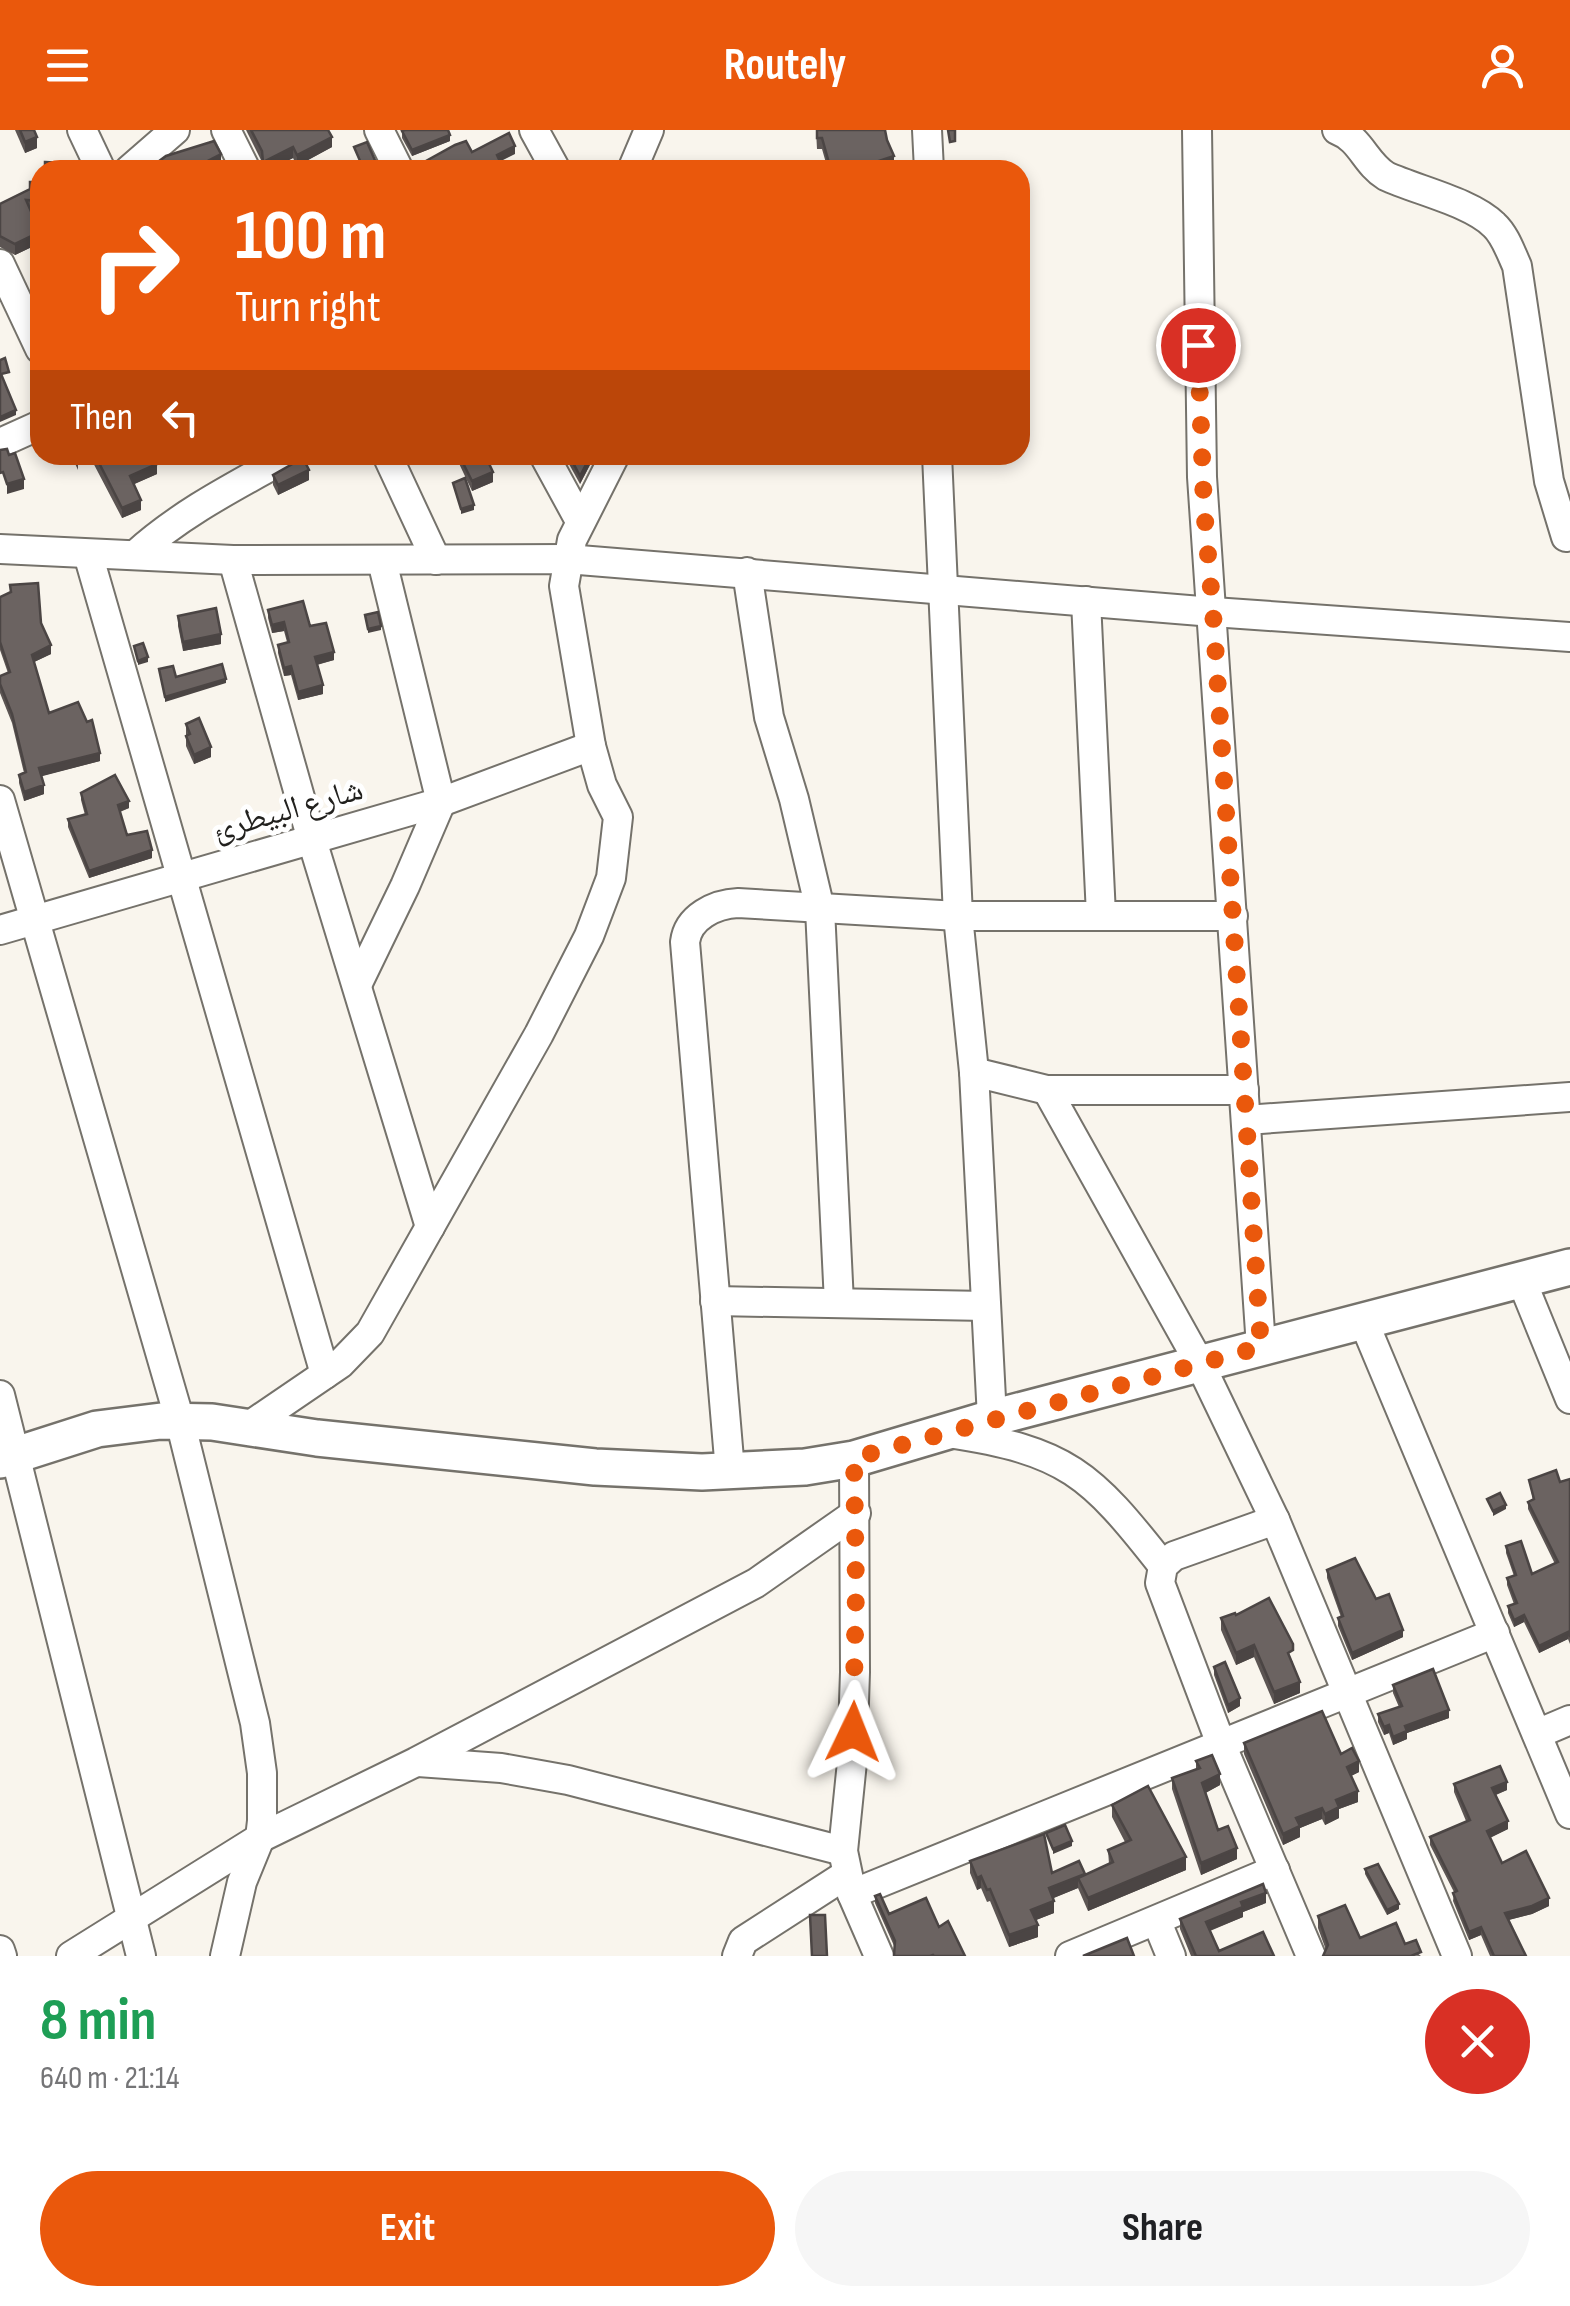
<!DOCTYPE html>
<meta charset="utf-8">
<style>
:root{--surface:#fff;--page:#f6f6f6;--text:#202124;--muted:#757577;--accent:#ea580c}
body{margin:0;font-family:"Sofia Sans Condensed","Noto Naskh Arabic",sans-serif;background:var(--page);color:var(--text);height:100vh;display:flex;flex-direction:column;font-size:38px;white-space:nowrap}
*{box-sizing:border-box;margin:0}
p{font-size:32px;color:var(--muted)}
.icon{flex:none;width:55px;height:55px;fill:none;stroke:currentColor;stroke-width:2;stroke-linecap:round;stroke-linejoin:round}
.map{position:relative;height:1826px;overflow:hidden}
.side{display:flex;flex-direction:column;background:var(--surface);flex:1}
.side>*{flex:none}
.top-card{position:absolute;left:30px;top:30px;width:1000px;height:305px;border-radius:30px;box-shadow:0 5px 15px #0003;background:#ea580c;color:#fff;overflow:hidden}
.pin{position:absolute;display:grid;place-items:center;width:85px;height:85px;color:#fff;margin:-42px;border:5px solid #fff;border-radius:50%;box-shadow:0 2px 10px #0007}
.me{position:absolute;width:110px;margin:-55px;rotate:2deg;stroke-linejoin:round;filter:drop-shadow(0 0 8px #0008)}
.turn{display:flex;align-items:center;gap:35px;height:210px;padding:0 40px;font-size:45px}
.turn .icon{width:130px;height:130px;stroke-width:2.5}
.turn b{display:block;font-size:70px;line-height:85px}
.then{display:flex;align-items:center;height:95px;padding:0 40px;background:#0003;gap:20px;font-size:38px}
.round{display:grid;place-items:center;flex:none;width:105px;height:105px;border-radius:52px;background:var(--page)}
.head{display:flex;align-items:center;justify-content:space-between;height:170px;padding:0 40px}
h1{font-size:60px;font-weight:700;line-height:75px;color:#1e9e55}
.action{display:flex;gap:20px;margin-top:auto;padding:20px 40px}
.action a{flex:1;height:115px;border-radius:60px;background:var(--accent);color:#fff;font-size:40px;font-weight:700;line-height:115px;text-align:center}
.action a+a{background:var(--page);color:var(--text)}
header{display:flex;justify-content:space-between;align-items:center;height:130px;padding:0 40px;background:var(--accent);color:#fff;font-size:45px;font-weight:700}
.map>svg:first-child{display:block}
.lines{fill:none;stroke-linecap:round;stroke-linejoin:round}
.minor-casing{stroke:#75726b;stroke-width:32}
.major-casing{stroke:#75726b;stroke-width:40}
.minor{stroke:#fff;stroke-width:28}
.major{stroke:#fff;stroke-width:35}
.wall{fill:#5c5553}
.shaded-wall{fill:#4b4544}
.building{fill:#6b6361;stroke:#4b4544;stroke-width:2.5}
.route{stroke:#ea580c;stroke-width:18;stroke-dasharray:0 32.4}
.labels{text-anchor:middle;dominant-baseline:central;stroke-width:10;stroke-linejoin:round;paint-order:stroke}
.street-label{font-size:32px;fill:#22211e;stroke:#fff}
</style>
<header><svg class="icon" aria-label="menu" viewBox="0 0 24 24"><path d="M4 6h16M4 12h16M4 18h16"/></svg>Routely<svg class="icon" aria-label="person" viewBox="0 0 24 24"><circle cx="12" cy="8" r="4"/><path d="M4 21q1-7 8-7t8 7"/></svg></header>
<div class="map">
<svg width="1570" height="1826" viewBox="0 0 1570 1826">
<rect width="100%" height="100%" fill="#f9f5ed"/>
<g class="lines">
<defs>
<g id="minor">
<path d="M82 0 101 40"/>
<path d="M226 0 246 40"/>
<path d="M379 0 399 40"/>
<path d="M534 0 556 40"/>
<path d="M927 0 929 40"/>
<path d="M1197 0 1202 347 1261 1217"/>
<path d="M1337 0C1361 9 1365 33 1386 46 1416 60 1471 72 1494 95 1505 105 1511 123 1517 136L1549 351 1566 407"/>
<path d="M129 40 175 0"/>
<path d="M632 40 649 0"/>
<path d="M0 134 40 219"/>
<path d="M0 313 40 295"/>
<path d="M387 325 436 430"/>
<path d="M544 325 580 391"/>
<path d="M937 325 958 786 974 942 992 1288"/>
<path d="M0 419 233 430 567 429 1213 482 1570 507"/>
<path d="M88 424 325 1244"/>
<path d="M135 425C181 383 237 355 291 325"/>
<path d="M233 430 312 710 430 1097"/>
<path d="M747 442 769 587 794 669 820 779 839 1173"/>
<path d="M1086 471 1101 785"/>
<path d="M0 670 180 1291 255 1593 262 1643V1691L260 1708 242 1752 225 1826"/>
<path d="M0 800 441 672 591 616"/>
<path d="M357 855 405 756 441 672 382 431"/>
<path d="M974 942 1047 960H1244"/>
<path d="M1047 960 1200 1234 1275 1390 1457 1826"/>
<path d="M1246 990 1570 967"/>
<path d="M1521 1149 1570 1269"/>
<path d="M715 1171 986 1176"/>
<path d="M1363 1190 1570 1684"/>
<path d="M0 1265 141 1826"/>
<path d="M249 1296 340 1234 370 1203 539 904 589 806 611 748 618 687 602 655 591 616 564 456 572 410 615 325"/>
<path d="M948 1303C1067 1321 1090 1343 1163 1436"/>
<path d="M854 1329 855 1542 852 1632 843 1721 852 1764 879 1826"/>
<path d="M730 1341 685 812C688 787 715 774 738 773L958 786H1233"/>
<path d="M1275 1390 1174 1426 1163 1436 1160 1453 1221 1614 1311 1826"/>
<path d="M1537 1604 1570 1590"/>
<path d="M418 1632 501 1638 568 1650 843 1721"/>
<path d="M852 1764 1495 1503"/>
<path d="M1157 1792 1171 1826"/>
<path d="M0 1820 2 1826"/>
<path d="M71 1826 260 1708 416 1632 756 1453 856 1383"/>
<path d="M737 1826 743 1811 847 1744"/>
<path d="M1070 1826 1275 1740"/>
</g>
<path id="major" d="M0 1330 97 1299 161 1291 212 1292 317 1308 595 1337 702 1342 805 1337 854 1329 992 1288 1570 1137"/>
</defs>
<!-- minor casing -->
<use href="#minor" class="minor-casing"/>
<!-- major casing -->
<use href="#major" class="major-casing"/>
<!-- minor -->
<use href="#minor" class="minor"/>
<!-- major -->
<use href="#major" class="major"/>
</g>
<!-- wall -->
<g class="wall">
<path d="M15 0H34L37 18 25 23Z"/>
<path d="M246 0H328L332 17 297 36 293 28 269 40H263L262 32Z"/>
<path d="M816 0 894 37 885 40H828L822 19H817Z"/>
<path d="M402 1 450 11 412 26 402 8Z"/>
<path d="M40 52V82H31L40 101V125L38 114 15 125 0 117V74L30 59Z"/>
<path d="M71 325H78V340Z"/>
<path d="M89 325H154L157 344 134 354 141 380 122 388Z"/>
<path d="M455 325H493L487 328 493 352 472 361Z"/>
<path d="M564 325H593V329L580 354Z"/>
<path d="M273 345 309 350 278 365 273 355Z"/>
<path d="M10 455 41 493 51 524 34 532 49 583 100 631 41 646 44 664 24 671 19 653V645L24 643 12 593 0 563V546L8 543 0 520V467L10 463Z"/>
<path d="M268 480 310 496 334 530 317 535 323 564 298 570 291 545 284 546 278 523V515L287 512 284 501 272 503 268 488Z"/>
<path d="M178 486 221 514 183 521 178 496Z"/>
<path d="M186 594 211 627 194 634 186 616Z"/>
<path d="M81 663 129 678 120 682 127 705 152 728 89 748 68 697V689L85 685 81 670Z"/>
<path d="M1570 1349V1514L1568 1509 1539 1523 1524 1492 1514 1497 1508 1483V1476L1514 1474 1507 1455V1448L1514 1446 1506 1423V1416L1532 1444 1555 1434 1528 1379V1372L1533 1370 1529 1350 1560 1352Z"/>
<path d="M1327 1440 1376 1469 1403 1507 1352 1530 1338 1496V1488L1341 1487 1327 1448Z"/>
<path d="M1236 1485 1293 1532 1292 1533 1300 1563 1274 1574 1254 1527 1236 1535 1221 1500V1488Z"/>
<path d="M1214 1537 1240 1576 1228 1583 1214 1545Z"/>
<path d="M1393 1555 1449 1588 1407 1603V1609L1393 1615 1389 1603 1384 1605 1378 1592V1584L1399 1577 1393 1563Z"/>
<path d="M1244 1613 1341 1624 1359 1642 1351 1646 1358 1672 1339 1679V1688L1325 1695 1322 1689 1300 1698V1707L1283 1715 1244 1624Z"/>
<path d="M1196 1631 1220 1655 1205 1663 1218 1700 1237 1729 1201 1745 1172 1659V1648L1196 1640Z"/>
<path d="M1454 1654 1507 1660 1496 1665 1508 1699 1490 1708 1502 1733 1549 1776 1532 1784 1508 1790 1526 1826H1490L1481 1805 1469 1810 1453 1771 1454 1762 1430 1715V1707L1466 1691 1454 1662Z"/>
<path d="M1112 1675 1186 1740 1088 1781 1078 1758 1053 1768 1054 1783 1036 1790 1038 1807 1009 1817 990 1771 987 1772 981 1758 977 1760 970 1743V1731L1052 1743 1085 1745 1109 1734 1108 1720 1125 1712 1112 1687Z"/>
<path d="M1365 1739 1399 1779 1387 1785 1365 1744Z"/>
<path d="M875 1766 889 1784 939 1797 895 1818 875 1773Z"/>
<path d="M1266 1773 1243 1782V1787L1210 1801 1219 1821 1274 1826H1191L1180 1799V1789Z"/>
<path d="M1318 1786 1360 1808 1405 1814 1421 1826 1326 1820 1318 1798Z"/>
</g>
<!-- shaded-wall -->
<g class="shaded-wall">
<path d="M450 5V11L412 26V20Z"/>
<path d="M37 7V18L25 23V12Z"/>
<path d="M332 7V17L297 36V25Z"/>
<path d="M515 16V24L497 33V25Z"/>
<path d="M293 17V28L269 40H263V32Z"/>
<path d="M221 24V31L205 40H200V35Z"/>
<path d="M894 26V37L885 40H870V34Z"/>
<path d="M40 102V113L38 110V114L15 125V114Z"/>
<path d="M16 280V285L0 292V287Z"/>
<path d="M591 325H593V329L580 354V346Z"/>
<path d="M157 334V344L130 356V346Z"/>
<path d="M309 340V350L278 365V355Z"/>
<path d="M493 342V352L472 361V351Z"/>
<path d="M24 349V359L7 364V354Z"/>
<path d="M141 370V380L122 388V378Z"/>
<path d="M474 375V380L461 384V379Z"/>
<path d="M284 492V501L272 503V495Z"/>
<path d="M381 496V500L368 503V499Z"/>
<path d="M221 504V514L183 521V512Z"/>
<path d="M51 515V524L32 533V525Z"/>
<path d="M334 522V530L315 535V527Z"/>
<path d="M148 527V532L138 535V531Z"/>
<path d="M291 536V545L284 546V538Z"/>
<path d="M226 549V553L165 572V567Z"/>
<path d="M323 555V564L298 570V562Z"/>
<path d="M211 617V627L194 634V625Z"/>
<path d="M100 623V631L39 647V638Z"/>
<path d="M44 655V664L24 671V662Z"/>
<path d="M129 671V678L118 682V675Z"/>
<path d="M152 720V728L89 748V741Z"/>
<path d="M1506 1375V1379L1493 1386V1381Z"/>
<path d="M1524 1485V1492L1514 1497V1490Z"/>
<path d="M1403 1500V1507L1352 1530V1523Z"/>
<path d="M1568 1502V1509L1539 1523V1516Z"/>
<path d="M1254 1515V1527L1236 1535V1523Z"/>
<path d="M1300 1552V1563L1274 1574V1562Z"/>
<path d="M1240 1568V1576L1228 1583V1575Z"/>
<path d="M1449 1580V1588L1407 1603V1609L1393 1615V1607L1405 1596Z"/>
<path d="M1389 1595V1603L1384 1605V1597Z"/>
<path d="M1359 1631V1642L1347 1648V1637Z"/>
<path d="M1220 1644V1655L1202 1665V1653Z"/>
<path d="M1507 1652V1660L1492 1666V1658Z"/>
<path d="M1358 1661V1672L1339 1679V1688L1325 1695V1684L1336 1670Z"/>
<path d="M1322 1678V1689L1300 1698V1707L1283 1715V1704L1296 1688Z"/>
<path d="M1508 1691V1699L1487 1709V1701Z"/>
<path d="M1072 1711V1716L1053 1724V1719Z"/>
<path d="M1237 1718V1729L1201 1745V1733Z"/>
<path d="M1186 1727V1740L1088 1781V1768Z"/>
<path d="M1085 1744 1078 1748V1758L1049 1770V1758Z"/>
<path d="M981 1746V1758L977 1760V1748Z"/>
<path d="M1266 1763V1773L1243 1782V1787L1206 1802V1792L1241 1772Z"/>
<path d="M1549 1768V1776L1532 1784 1505 1791V1783Z"/>
<path d="M1054 1771V1783L1031 1792V1780Z"/>
<path d="M1399 1774V1779L1387 1785V1780Z"/>
<path d="M1038 1795V1807L1009 1817V1805Z"/>
<path d="M1481 1797V1805L1469 1810V1802Z"/>
</g>
<!-- building -->
<g class="building">
<path d="M20 0H34L37 7 25 12Z"/>
<path d="M251 0H328L332 7 297 25 293 17 263 32 262 21Z"/>
<path d="M405 0H448L450 5 412 20 402 1Z"/>
<path d="M817 0H885L887 10 894 26 870 34V40H831L822 8H817Z"/>
<path d="M948 0H955V11L950 12Z"/>
<path d="M509 3 515 16 497 25 504 40H414L415 37 455 15 466 11 472 22Z"/>
<path d="M214 11 221 24 200 35 203 40H147L166 26Z"/>
<path d="M367 12 377 35 364 40 354 17Z"/>
<path d="M45 32 80 34 79 40H45Z"/>
<path d="M30 52H40V71L26 70 40 102 15 114 0 106V74L30 59Z"/>
<path d="M40 154V173L32 156Z"/>
<path d="M5 228 9 242 1 244 16 280 0 287V230Z"/>
<path d="M7 319 9 325 15 323 24 349 7 354 3 342 0 343V320Z"/>
<path d="M95 325H154L157 334 130 346 141 370 122 378Z"/>
<path d="M459 325H485L493 342 472 351Z"/>
<path d="M569 325H591L580 346Z"/>
<path d="M303 328 309 340 278 355 273 345Z"/>
<path d="M465 348 474 375 461 379 453 353Z"/>
<path d="M38 453 41 493 51 515 32 525 49 583 78 572 87 592 92 590 100 623 39 638 44 655 24 662 19 645 26 642 12 584 0 554V546L10 542 0 512V467L11 462 10 455Z"/>
<path d="M303 471 310 496 326 493 334 522 315 527 323 555 298 562 291 536 284 538 278 515 289 512 284 492 272 495 268 480Z"/>
<path d="M216 478 221 504 183 512 178 486Z"/>
<path d="M378 482 381 496 368 499 365 485Z"/>
<path d="M143 513 148 527 138 531 134 516Z"/>
<path d="M222 534 226 549 165 567 159 539 173 536 176 547Z"/>
<path d="M199 588 211 617 194 625 186 606 190 604 186 594Z"/>
<path d="M115 645 129 671 118 675 127 705 147 701 152 720 89 741 68 689 87 684 81 663Z"/>
<path d="M1556 1340 1560 1352 1570 1349V1507L1568 1502 1539 1516 1524 1485 1514 1490 1508 1476 1517 1473 1507 1448 1516 1445 1506 1416 1521 1411 1532 1444 1558 1432 1528 1372 1534 1369 1529 1350Z"/>
<path d="M1500 1363 1506 1375 1493 1381 1487 1369Z"/>
<path d="M1355 1428 1376 1469 1389 1464 1403 1500 1352 1523 1338 1488 1343 1486 1327 1440Z"/>
<path d="M1269 1468 1293 1514V1520L1288 1523 1300 1552 1274 1562 1254 1515 1236 1523 1221 1488 1235 1483 1236 1485Z"/>
<path d="M1225 1532 1240 1568 1228 1575 1214 1537Z"/>
<path d="M1433 1539 1449 1580 1405 1596 1407 1601 1393 1607 1389 1595 1384 1597 1378 1584 1402 1576 1393 1555Z"/>
<path d="M1322 1581 1341 1624 1352 1618 1359 1631 1347 1637 1358 1661 1336 1670 1339 1677 1325 1684 1322 1678 1296 1688 1300 1696 1283 1704 1244 1613Z"/>
<path d="M1212 1625 1220 1644 1202 1653 1218 1700 1228 1696 1237 1718 1201 1733 1172 1648 1200 1638 1196 1631Z"/>
<path d="M1500 1636 1507 1652 1492 1658 1508 1691 1487 1701 1502 1733 1526 1721 1549 1768 1532 1776 1505 1783 1526 1826H1494L1481 1797 1469 1802 1453 1763 1457 1761 1430 1707 1470 1690 1454 1654Z"/>
<path d="M1148 1656 1186 1727 1088 1768 1078 1748 1113 1732 1108 1720 1131 1710 1112 1675Z"/>
<path d="M1065 1695 1072 1711 1053 1719 1046 1703Z"/>
<path d="M1044 1704 1052 1743 1079 1731 1085 1744 1049 1758 1054 1771 1031 1780 1038 1795 1009 1805 990 1759 987 1760 981 1746 977 1748 970 1731Z"/>
<path d="M1378 1734 1399 1774 1387 1780 1365 1739Z"/>
<path d="M1263 1754 1266 1763 1241 1772 1243 1777 1206 1792 1219 1821 1263 1802 1274 1826H1196L1180 1789Z"/>
<path d="M880 1764 889 1784 926 1768 939 1797 948 1791 965 1826H934L933 1825 930 1826H894L895 1811 875 1766Z"/>
<path d="M1345 1775 1360 1808 1396 1793 1405 1814 1416 1810 1421 1822 1411 1826H1323L1328 1815 1318 1786Z"/>
<path d="M810 1785H825L827 1826H812Z"/>
<path d="M1127 1808 1134 1826H1083Z"/>
</g>
<g class="lines">
<!-- route -->
<path class="route" d="M853 1602 856 1460 854 1328 1261 1217 1213 482 1204 378 1198 215"/>
</g>
<g class="labels">
<!-- street labels -->
<g class="street-label">
<text transform="translate(288 680) rotate(-16)">شارع البيطرئ</text>
</g>
</g>
</svg>
<div class="pin" style="left:1198px;top:215px;background:#d93025"><svg class="icon" aria-label="arrive" viewBox="0 0 24 24"><path d="M6 21V4h12l-3 4 3 4H6"/></svg></div>
<svg class="me" style="left:853px;top:1602px" viewBox="-20 -20 40 40"><path d="M0-17L14 15 0 8-14 15z" fill="#ea580c" stroke="#fff" stroke-width="4"/></svg>
<div class="top-card">
<div class="turn"><svg class="icon" aria-label="right" viewBox="0 0 24 24"><path d="M7 20v-9h11M14 6l5 5-5 5"/></svg><div><b>100 m</b>Turn right</div></div>
<div class="then">Then<svg class="icon" aria-label="left" viewBox="0 0 24 24"><path d="M17 20v-9H6M10 6l-5 5 5 5"/></svg></div>
</div>
</div>
<section class="side">
<div class="head"><div><h1>8 min</h1><p>640 m · 21:14</p></div><a class="round" style="background:#d93025;color:#fff"><svg class="icon" aria-label="close" viewBox="0 0 24 24"><path d="M6 6l12 12M18 6L6 18"/></svg></a></div>
<div class="action"><a>Exit</a><a>Share</a></div>
</section>
